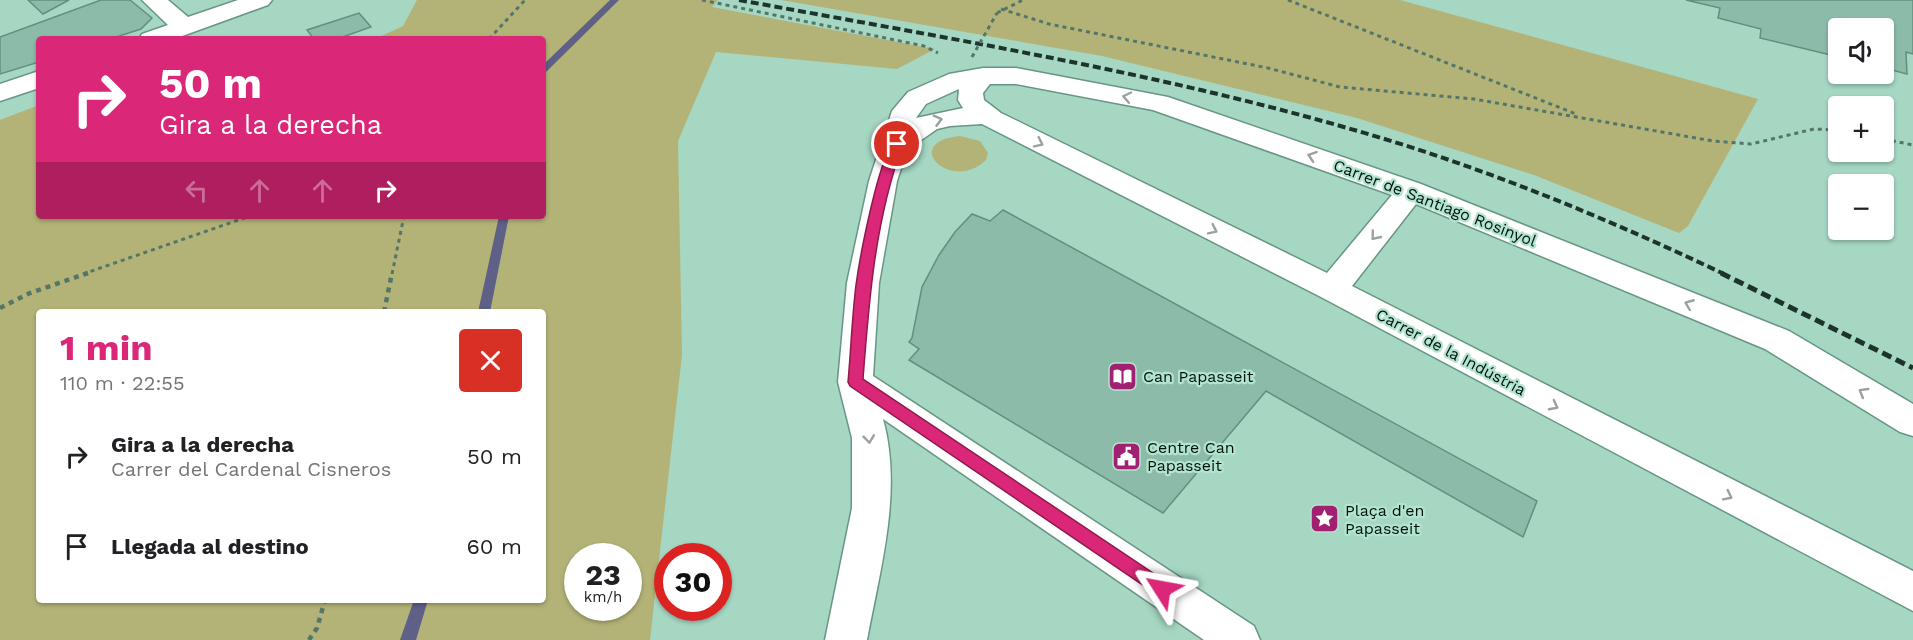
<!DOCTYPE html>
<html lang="es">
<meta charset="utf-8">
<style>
:root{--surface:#fff;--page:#f2f2f2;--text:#202124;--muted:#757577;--accent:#db2777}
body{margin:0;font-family:"Work Sans",sans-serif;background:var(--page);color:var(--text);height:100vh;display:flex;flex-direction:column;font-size:22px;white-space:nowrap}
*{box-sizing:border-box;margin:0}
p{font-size:20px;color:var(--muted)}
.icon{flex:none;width:33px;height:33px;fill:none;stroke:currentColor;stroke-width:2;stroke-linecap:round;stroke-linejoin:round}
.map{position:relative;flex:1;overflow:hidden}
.panel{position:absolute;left:36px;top:309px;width:510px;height:294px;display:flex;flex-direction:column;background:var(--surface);border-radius:6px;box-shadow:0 2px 4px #0004}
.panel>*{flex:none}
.guide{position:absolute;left:36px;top:36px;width:510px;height:183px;border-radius:6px;box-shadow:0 2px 4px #0004;background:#db2777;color:#fff;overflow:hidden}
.controls{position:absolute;left:1828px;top:18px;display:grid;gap:12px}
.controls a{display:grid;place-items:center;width:66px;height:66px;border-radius:6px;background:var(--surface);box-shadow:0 2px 4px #0004;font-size:30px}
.speed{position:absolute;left:564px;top:543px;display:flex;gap:12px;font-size:30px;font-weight:700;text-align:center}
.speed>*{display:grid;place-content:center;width:78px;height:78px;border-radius:50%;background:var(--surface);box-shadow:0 2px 4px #0004;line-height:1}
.speed small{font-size:15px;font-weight:400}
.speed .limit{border:9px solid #d22;background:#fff;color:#111}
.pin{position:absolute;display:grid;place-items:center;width:51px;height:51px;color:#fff;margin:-26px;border:3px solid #fff;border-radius:50%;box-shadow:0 2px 6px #0007}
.me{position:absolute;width:66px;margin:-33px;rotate:304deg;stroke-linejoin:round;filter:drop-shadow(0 0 4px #0008)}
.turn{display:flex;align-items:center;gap:21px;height:126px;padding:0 24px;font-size:27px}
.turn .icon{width:78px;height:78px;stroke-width:2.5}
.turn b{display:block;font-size:42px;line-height:51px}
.lanes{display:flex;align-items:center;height:57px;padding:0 24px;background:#0003;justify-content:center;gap:30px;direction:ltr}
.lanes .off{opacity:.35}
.round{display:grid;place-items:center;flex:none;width:63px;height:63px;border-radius:6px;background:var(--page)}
.headline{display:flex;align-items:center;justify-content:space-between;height:102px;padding:0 24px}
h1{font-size:36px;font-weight:700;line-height:45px;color:var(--accent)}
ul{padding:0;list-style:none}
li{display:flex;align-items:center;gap:18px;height:90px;padding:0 24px}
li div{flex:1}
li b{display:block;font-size:22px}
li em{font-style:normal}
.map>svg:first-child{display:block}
.green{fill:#b3b378;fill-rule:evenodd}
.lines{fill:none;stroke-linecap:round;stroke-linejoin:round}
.stream{fill:#5f6087;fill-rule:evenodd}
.building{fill:#8cbca9;stroke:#61907e;stroke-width:1.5}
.street-casing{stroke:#679684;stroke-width:3}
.path-far1{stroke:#547669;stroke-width:3;stroke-dasharray:4 4;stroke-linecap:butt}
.path{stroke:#547669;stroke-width:4.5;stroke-dasharray:5 5;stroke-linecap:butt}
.street{fill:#fff;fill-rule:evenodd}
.rail-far1{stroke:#1d342c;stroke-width:4;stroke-dasharray:8 4;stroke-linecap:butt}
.rail{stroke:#1d342c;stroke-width:5;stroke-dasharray:10 5;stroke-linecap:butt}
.path-bridge{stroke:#547669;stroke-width:3;stroke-dasharray:4 4;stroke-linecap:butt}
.oneway{stroke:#9aa19e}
.route{fill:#db2777;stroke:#8e194d;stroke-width:1.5}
.labels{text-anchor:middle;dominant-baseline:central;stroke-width:4.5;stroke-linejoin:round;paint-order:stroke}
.street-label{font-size:16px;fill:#02130d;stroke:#b2e4d0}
.poi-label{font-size:16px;fill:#02130d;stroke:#b2e4d0;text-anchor:start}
</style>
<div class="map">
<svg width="1913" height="640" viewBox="0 0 1913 640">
<rect width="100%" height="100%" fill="#a5d7c3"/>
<!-- green -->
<g class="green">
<path d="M417 0H718L712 7 935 49 897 69 716 52 678 141 682 355 650 640H0V120L39 105V216H543V39H375L403 26ZM39 312H543V600H39ZM628 556V608H578V556Z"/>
<path d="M781 0H1400L1758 99 1688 226 1679 233 1534 175 1357 118 1102 56Z"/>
<path d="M960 136 980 141 988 153 986 160C951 194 899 142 960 136Z"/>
</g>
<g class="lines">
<!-- stream -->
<g class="stream">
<path d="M610 0H619L546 72 543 73V65Z"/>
<path d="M499 216H509L490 312H478Z"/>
<path d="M414 600H428L416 640H400Z"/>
</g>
</g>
<!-- building -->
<g class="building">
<path d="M28 0H69L43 14Z"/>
<path d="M101 0H130L152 18 141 29 110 39H39V62L0 74V37Z"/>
<path d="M1686 0H1913V54L1906 52 1907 74 1884 68V28H1839V57L1760 38 1761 29 1718 18 1720 8Z"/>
<path d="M359 13 371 27 337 39H314L307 30Z"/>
<path d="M1003 210 1537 501 1523 537 1266 391 1163 513 909 360 919 349 909 342 912 338 922 287 939 255 955 232 972 214 990 221Z"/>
</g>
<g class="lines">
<defs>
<g id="street">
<path d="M142 0H168L188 17 238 0H272L268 5 174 39H139L142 34 168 25Z"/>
<path d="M983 68H1016L1168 97 1421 184 1789 331 1913 404V436L1900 432 1765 349 1416 204 1352 286 1913 571V611L1321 297 982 124 950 126 937 129 907 150 897 181 879 283 873 376 1254 626 1260 640H1204L883 419C903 491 880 569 867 640H825L852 508V438L838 382 847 283 869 181 892 111 908 92 949 74ZM990 84H1016L1153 110 1392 195 1327 273 1001 113 984 100 983 93ZM959 89 958 100 963 108 916 118 926 104Z"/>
<path d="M39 71V88L0 101V84Z"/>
</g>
</defs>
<!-- street casing -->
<use href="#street" class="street-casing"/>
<!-- path-far1 -->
<g class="path-far1">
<path d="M702 0 924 46 938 53"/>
<path d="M1288 0 1576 114"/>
<path d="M1001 9 1049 24 1268 68 1340 87 1474 99 1713 141 1751 144 1814 129 1839 130"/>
<path d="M997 13 1023 0"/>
<path d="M489 39 525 0"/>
<path d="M1884 139 1913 145"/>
<path d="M83 274 250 216"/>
<path d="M392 274 404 216"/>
</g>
<!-- path -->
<g class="path">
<path d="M0 308 30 293 88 273"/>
<path d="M384 312 392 273"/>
<path d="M309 640 317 628 325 600"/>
</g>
<!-- street -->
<use href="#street" class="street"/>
<!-- rail-far1 -->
<path class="rail-far1" d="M739 0C962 41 1187 77 1404 145 1514 180 1621 225 1724 274"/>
<!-- rail -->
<path class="rail" d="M1721 273 1913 368"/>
<!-- path-bridge -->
<path class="path-bridge" d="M972 57 997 13"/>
</g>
<!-- one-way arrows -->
<defs><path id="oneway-chevron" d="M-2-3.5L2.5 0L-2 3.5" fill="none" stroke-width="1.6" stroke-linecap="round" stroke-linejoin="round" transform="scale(1.5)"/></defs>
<g class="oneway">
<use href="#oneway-chevron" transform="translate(1127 97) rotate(-168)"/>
<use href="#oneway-chevron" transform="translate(938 120) rotate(-15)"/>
<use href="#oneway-chevron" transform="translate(1039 143) rotate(26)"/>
<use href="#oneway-chevron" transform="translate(1312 156) rotate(-161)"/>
<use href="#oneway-chevron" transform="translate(1213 230) rotate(26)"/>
<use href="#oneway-chevron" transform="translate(1375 236) rotate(129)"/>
<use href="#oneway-chevron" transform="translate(1689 304) rotate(-158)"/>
<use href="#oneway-chevron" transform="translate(1863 392) rotate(-149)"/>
<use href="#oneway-chevron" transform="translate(1554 406) rotate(28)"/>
<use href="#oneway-chevron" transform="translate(869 439) rotate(83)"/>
<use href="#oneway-chevron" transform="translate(1728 496) rotate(27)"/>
</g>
<!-- route -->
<path class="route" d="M897 140 903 144C875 220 869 299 863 379L1168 583 1171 589 1168 594 1162 596 1156 594 850 386 848 382C851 350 852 317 856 285 859 263 880 146 897 140Z"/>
<!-- icons -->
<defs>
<symbol id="library-square" viewBox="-11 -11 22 22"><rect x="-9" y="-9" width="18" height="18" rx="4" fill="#a22071" stroke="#b2e4d0"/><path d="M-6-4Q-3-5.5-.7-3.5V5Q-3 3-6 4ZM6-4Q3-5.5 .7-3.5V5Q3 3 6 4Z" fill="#fff"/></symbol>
<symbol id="civic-square" viewBox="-11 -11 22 22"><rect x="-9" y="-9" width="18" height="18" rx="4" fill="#a22071" stroke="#b2e4d0"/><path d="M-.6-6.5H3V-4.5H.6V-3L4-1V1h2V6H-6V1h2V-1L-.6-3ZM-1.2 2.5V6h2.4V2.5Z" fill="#fff"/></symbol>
<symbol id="sight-square" viewBox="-11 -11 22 22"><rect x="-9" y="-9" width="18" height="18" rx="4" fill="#a22071" stroke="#b2e4d0"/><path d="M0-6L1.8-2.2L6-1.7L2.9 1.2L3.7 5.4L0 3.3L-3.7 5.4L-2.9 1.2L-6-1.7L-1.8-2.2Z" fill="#fff"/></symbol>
</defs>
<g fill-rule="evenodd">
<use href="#library-square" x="1106" y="360" width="33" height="33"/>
<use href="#civic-square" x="1110" y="440" width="33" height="33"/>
<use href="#sight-square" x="1308" y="502" width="33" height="33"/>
</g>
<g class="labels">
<!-- street labels -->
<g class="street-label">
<text transform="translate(1435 203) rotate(21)">Carrer de Santiago Rosinyol</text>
<text transform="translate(1451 352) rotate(28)">Carrer de la Indústria</text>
</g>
<!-- poi labels -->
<g class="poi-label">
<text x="1143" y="376">Can Papasseit</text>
<text x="1147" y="447">Centre Can<tspan x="1147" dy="18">Papasseit</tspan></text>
<text x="1345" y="510">Plaça d'en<tspan x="1345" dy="18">Papasseit</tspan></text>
</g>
</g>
</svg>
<div class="controls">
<a><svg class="icon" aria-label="sound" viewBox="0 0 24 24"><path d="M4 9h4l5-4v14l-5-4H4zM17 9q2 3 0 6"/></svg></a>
<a>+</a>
<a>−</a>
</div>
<div class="speed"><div>23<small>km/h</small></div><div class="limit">30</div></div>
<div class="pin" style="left:897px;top:144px;background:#d93025"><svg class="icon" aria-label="arrive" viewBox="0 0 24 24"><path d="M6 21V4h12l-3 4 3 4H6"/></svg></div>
<svg class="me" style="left:1162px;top:589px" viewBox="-20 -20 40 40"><path d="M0-17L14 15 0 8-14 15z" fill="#db2777" stroke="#fff" stroke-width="4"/></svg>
<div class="guide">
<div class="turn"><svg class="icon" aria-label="right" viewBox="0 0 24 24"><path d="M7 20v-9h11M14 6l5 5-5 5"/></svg><div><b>50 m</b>Gira a la derecha</div></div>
<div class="lanes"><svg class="icon off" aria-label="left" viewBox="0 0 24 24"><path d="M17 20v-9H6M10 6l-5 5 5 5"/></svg><svg class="icon off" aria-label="ahead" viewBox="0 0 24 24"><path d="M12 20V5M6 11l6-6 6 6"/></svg><svg class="icon off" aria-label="ahead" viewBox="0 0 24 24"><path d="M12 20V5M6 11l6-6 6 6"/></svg><svg class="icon" aria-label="right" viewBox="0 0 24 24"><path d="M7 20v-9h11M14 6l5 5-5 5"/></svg></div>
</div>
<section class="panel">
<div class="headline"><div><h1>1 min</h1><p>110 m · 22:55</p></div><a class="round" style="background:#d93025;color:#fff"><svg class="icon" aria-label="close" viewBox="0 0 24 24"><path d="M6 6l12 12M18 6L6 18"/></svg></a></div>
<ul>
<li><svg class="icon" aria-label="right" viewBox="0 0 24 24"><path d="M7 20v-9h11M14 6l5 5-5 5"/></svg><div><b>Gira a la derecha</b><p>Carrer del Cardenal Cisneros</p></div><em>50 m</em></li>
<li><svg class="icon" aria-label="arrive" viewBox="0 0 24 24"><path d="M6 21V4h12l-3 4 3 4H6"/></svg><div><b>Llegada al destino</b></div><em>60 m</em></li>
</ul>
</section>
</div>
